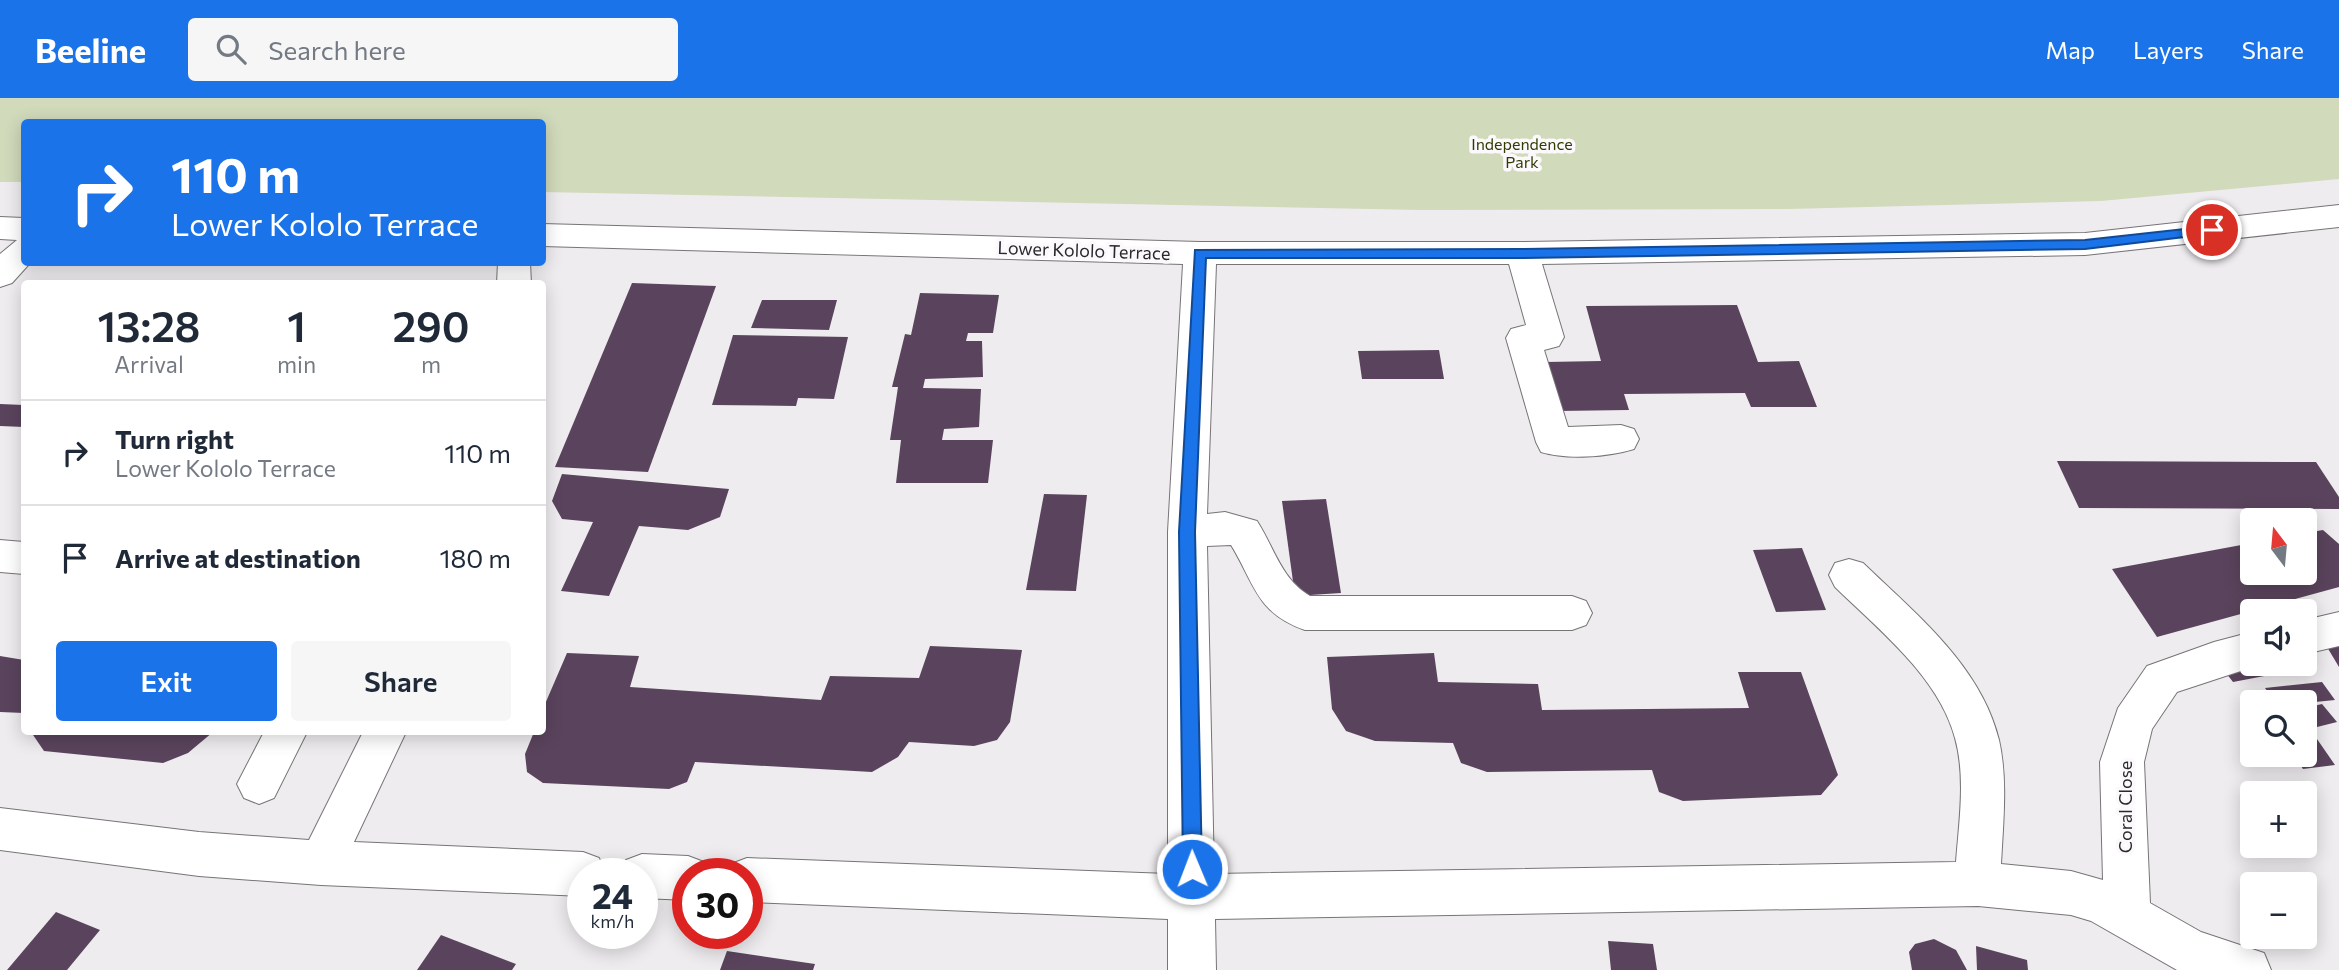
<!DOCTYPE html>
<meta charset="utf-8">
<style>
:root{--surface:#fff;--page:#f6f6f7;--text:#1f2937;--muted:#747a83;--line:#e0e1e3;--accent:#1a73e8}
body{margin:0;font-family:Commissioner,sans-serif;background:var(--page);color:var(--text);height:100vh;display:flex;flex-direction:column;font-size:26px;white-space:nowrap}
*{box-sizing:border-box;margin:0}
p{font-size:23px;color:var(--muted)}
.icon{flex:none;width:38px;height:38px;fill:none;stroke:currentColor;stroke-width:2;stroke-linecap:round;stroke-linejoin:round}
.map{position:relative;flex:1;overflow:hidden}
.panel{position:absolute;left:21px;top:182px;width:525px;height:455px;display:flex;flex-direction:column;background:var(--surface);border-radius:7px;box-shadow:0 4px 18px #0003}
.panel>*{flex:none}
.guide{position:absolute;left:21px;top:21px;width:525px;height:147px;border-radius:7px;box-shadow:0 4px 18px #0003;background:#1a73e8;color:#fff;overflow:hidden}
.needle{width:46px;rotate:344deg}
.buttons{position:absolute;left:2240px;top:410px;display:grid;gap:14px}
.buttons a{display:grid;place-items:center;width:77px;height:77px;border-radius:7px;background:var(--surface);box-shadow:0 4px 18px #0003;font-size:35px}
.speed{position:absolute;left:567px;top:760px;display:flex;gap:14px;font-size:35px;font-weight:700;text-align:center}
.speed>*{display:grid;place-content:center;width:91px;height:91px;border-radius:50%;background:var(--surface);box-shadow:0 4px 18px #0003;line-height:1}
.speed small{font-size:18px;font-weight:400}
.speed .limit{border:10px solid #d22;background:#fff;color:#111}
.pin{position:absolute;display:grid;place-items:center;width:60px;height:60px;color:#fff;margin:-30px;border:4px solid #fff;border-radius:50%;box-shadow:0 2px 7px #0007}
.me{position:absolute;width:77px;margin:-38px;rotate:359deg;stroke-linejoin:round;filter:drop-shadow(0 0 5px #0008)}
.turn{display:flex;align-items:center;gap:24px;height:147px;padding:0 35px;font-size:32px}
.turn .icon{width:91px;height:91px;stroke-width:2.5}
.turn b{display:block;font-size:49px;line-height:60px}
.eta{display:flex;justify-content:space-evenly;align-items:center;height:119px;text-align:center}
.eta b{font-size:42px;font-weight:600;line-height:49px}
.action{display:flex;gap:14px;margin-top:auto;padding:14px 35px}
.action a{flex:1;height:80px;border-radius:7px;background:var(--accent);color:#fff;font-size:28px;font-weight:600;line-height:80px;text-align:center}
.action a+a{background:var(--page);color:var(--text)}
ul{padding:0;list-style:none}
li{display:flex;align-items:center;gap:21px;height:105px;padding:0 35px;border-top:2px solid var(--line)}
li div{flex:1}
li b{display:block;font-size:26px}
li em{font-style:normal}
header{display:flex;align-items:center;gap:42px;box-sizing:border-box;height:98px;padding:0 35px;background:var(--accent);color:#fff}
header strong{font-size:33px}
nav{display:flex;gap:38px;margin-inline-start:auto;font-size:24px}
.search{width:490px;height:63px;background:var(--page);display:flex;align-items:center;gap:18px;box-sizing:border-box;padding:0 24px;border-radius:7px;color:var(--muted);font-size:26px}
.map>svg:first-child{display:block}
.green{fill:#d1dabb}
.building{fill:#5a445d}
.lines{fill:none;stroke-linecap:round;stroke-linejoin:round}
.minor-casing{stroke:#777477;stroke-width:2}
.minor{fill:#fff;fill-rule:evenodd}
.route{fill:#1a73e8;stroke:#114b97;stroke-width:2}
.labels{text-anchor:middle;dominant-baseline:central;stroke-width:7;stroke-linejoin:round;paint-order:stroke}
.far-park-label{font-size:16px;fill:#313c00;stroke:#fcf9fd}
.street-label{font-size:18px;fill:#29282a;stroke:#fcf9fd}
</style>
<header>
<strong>Beeline</strong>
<div class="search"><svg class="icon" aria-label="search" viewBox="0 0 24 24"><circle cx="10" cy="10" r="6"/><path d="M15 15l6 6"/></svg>Search here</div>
<nav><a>Map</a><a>Layers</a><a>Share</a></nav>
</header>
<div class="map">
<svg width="2339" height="872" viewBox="0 0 2339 872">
<rect width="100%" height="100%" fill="#efecef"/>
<!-- green -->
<path class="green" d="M0 0H2339V81L2101 103 1789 111 1421 112 543 94 542 24H24V84H0Z"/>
<!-- building -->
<g class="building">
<path d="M632 185 716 188 648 374 555 369Z"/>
<path d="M920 195 999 197 993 235H968L966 243H982L983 279 925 281 923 290 981 291 979 329 944 331 942 342H993L988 385H896L901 342H890L898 289H892L905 236 911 237Z"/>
<path d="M762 202H837L829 232 751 230Z"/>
<path d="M1737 207 1758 264 1799 263 1817 309H1751L1745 295 1624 296 1629 312 1558 313 1546 264 1601 263 1586 208Z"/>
<path d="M733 237 848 239 834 301 798 300 796 308 712 307Z"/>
<path d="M1439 252 1444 281H1362L1358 253Z"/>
<path d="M0 306 24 307V329L0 328Z"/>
<path d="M2057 363 2316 364 2339 399V411L2079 410Z"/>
<path d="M562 376 729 391 720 419 688 432 639 428 609 498 561 493 593 424 562 421 552 403Z"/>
<path d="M1044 396 1087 397 1076 493 1026 492Z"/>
<path d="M1326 401 1341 495 1295 498 1282 403Z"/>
<path d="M2323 432 2339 446V489L2157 539 2112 471 2252 445V474H2305V435Z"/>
<path d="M1802 450 1826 512 1776 514 1753 452Z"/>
<path d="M930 548 1022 552 1010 624 997 642 974 648 909 644 898 659 872 674 695 664 687 684 669 691 543 685 527 674 525 656 534 634H542V613L567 555 639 558 630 589 821 602 830 578 919 580Z"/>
<path d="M2339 548V569L2327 549Z"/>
<path d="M2305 553 2317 568 2233 584 2219 566 2252 560V565H2305Z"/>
<path d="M1434 555 1438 584 1538 586 1542 612 1749 610 1738 574H1801L1838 677 1821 697 1683 703 1659 694 1652 672 1487 674 1461 665 1453 645 1375 643 1346 633 1332 611 1327 559Z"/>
<path d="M0 558 24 562V615L0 614Z"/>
<path d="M2322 584 2335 602 2305 605 2275 604 2265 590Z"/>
<path d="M2322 606 2337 624 2305 632V610Z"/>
<path d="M31 634H213L188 655 163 665 44 653Z"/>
<path d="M2317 641 2335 667 2303 671 2293 656H2305V642Z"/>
<path d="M56 814 100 832 67 872H7Z"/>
<path d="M441 837 516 866 512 872H417Z"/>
<path d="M1934 841 1956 852 1967 872H1912L1909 854 1915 846Z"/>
<path d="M1608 843 1653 846 1657 872H1611Z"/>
<path d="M1976 848 2027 862 2028 872H1977Z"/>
<path d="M727 853 815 866 813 872H720Z"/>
</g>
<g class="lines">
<defs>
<g id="minor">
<path d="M2339 107V129L2085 157 1542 166 1564 239 1559 248 1544 252 1568 329 1621 327 1634 331 1639 341 1634 351C1608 359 1567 362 1541 354L1536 344 1506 240 1511 231 1526 227 1509 166H1216L1207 416 1225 414 1257 423C1274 449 1281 481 1310 498H1572L1586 503 1592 515 1586 527 1572 532H1305C1256 515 1255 486 1231 447L1207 448 1214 776 1956 764C1959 724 1966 679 1955 640 1939 579 1878 531 1835 489L1829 477 1835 465 1849 461 1863 465C1916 516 1981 568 1999 642 2008 682 2003 726 2001 766L2071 773 2103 782 2100 664 2118 610 2147 568 2214 544 2252 534V565H2265L2177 594 2152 631 2144 664 2150 805 2201 834 2264 855 2271 872H2177L2091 823 2071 817 1978 808 1215 821 1216 872H1168V821L747 804V775H727L731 766 747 760 1168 776V434L1183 166 542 148V126L1200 144H1522L2085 135Z"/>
<path d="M0 119 24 120V164H31L12 185 0 189V156L17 142 0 141Z"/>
<path d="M498 164H530L531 186H497Z"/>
<path d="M0 442 24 444V476L0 474Z"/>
<path d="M2339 514V548L2305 556V522Z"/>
<path d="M264 634H307L274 700 259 706 244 700 237 686Z"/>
<path d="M363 634H406L354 744 583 754 599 760 605 775H583V798L321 787 199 778 0 752V710L199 734 309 742Z"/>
<path d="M642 756 688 758 704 764 709 775H688V802L642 800V775H620L626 762Z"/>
</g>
</defs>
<!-- minor casing -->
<use href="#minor" class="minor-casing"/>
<!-- minor -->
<use href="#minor" class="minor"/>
</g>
<!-- route -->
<path class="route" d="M2212 128 2217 129V135L2085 151 1522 160H1206L1195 434 1202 771 1199 778 1192 781 1185 778 1183 771 1179 434 1195 152 1522 151 2085 142Z"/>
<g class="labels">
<!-- far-park labels -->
<g class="far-park-label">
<text x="1522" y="45">Independence<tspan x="1522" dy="18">Park</tspan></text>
</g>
<!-- street labels -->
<g class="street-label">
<text transform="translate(1084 152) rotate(2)">Lower Kololo Terrace</text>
<text transform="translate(2125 709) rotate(-90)">Coral Close</text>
</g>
</g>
</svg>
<div class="buttons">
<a><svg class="needle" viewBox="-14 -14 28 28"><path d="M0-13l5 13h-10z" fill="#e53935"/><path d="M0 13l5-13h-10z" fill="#747a83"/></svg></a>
<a><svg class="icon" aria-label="sound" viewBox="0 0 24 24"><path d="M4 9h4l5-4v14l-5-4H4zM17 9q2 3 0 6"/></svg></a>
<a><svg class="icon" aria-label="search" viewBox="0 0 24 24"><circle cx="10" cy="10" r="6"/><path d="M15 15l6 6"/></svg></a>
<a>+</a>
<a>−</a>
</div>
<div class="speed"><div>24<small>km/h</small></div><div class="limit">30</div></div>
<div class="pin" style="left:2212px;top:132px;background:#d93025"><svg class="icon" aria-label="arrive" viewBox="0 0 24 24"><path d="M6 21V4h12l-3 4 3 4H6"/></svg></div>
<svg class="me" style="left:1192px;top:771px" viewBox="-20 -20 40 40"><circle r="17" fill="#1a73e8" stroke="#fff" stroke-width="3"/><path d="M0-11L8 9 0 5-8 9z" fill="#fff"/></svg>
<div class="guide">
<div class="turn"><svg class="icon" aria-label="right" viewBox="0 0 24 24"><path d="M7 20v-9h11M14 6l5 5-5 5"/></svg><div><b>110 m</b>Lower Kololo Terrace</div></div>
</div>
<section class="panel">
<div class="eta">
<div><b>13:28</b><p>Arrival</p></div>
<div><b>1</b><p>min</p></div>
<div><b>290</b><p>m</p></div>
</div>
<ul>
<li><svg class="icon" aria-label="right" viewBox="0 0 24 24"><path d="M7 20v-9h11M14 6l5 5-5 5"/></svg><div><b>Turn right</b><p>Lower Kololo Terrace</p></div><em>110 m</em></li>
<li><svg class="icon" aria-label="arrive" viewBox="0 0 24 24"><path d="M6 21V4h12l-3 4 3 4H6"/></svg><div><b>Arrive at destination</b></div><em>180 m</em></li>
</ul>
<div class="action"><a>Exit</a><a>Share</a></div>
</section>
</div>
